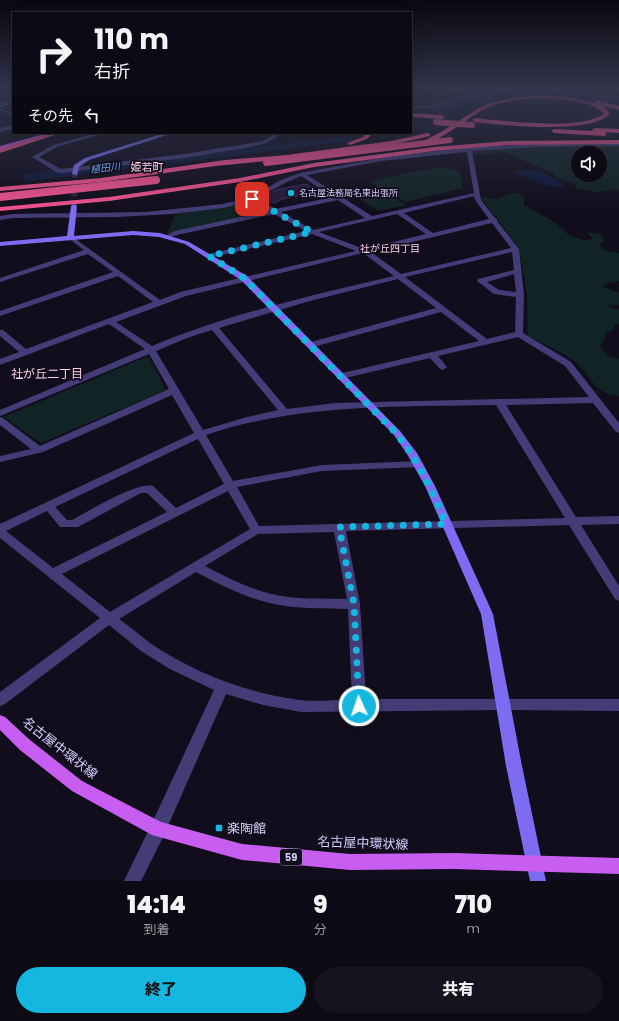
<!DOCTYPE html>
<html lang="ja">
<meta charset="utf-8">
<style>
:root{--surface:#0d0a15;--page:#16131e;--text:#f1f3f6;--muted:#9a9aa0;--line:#2d2b34;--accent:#14b7e0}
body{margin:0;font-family:Poppins,"Noto Sans JP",sans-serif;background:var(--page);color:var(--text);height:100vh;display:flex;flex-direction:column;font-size:15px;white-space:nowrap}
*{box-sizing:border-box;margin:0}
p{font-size:13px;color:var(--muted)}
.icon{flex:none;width:22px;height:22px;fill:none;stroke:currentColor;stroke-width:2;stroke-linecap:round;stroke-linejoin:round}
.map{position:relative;height:881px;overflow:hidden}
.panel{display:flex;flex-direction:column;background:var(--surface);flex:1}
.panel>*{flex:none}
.banner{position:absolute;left:12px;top:12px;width:400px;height:122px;border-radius:0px;box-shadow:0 4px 16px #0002,0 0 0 1px var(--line);background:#0d0a15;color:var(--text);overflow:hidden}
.controls{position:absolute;left:571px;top:146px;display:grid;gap:8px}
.controls a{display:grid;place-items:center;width:36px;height:36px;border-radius:50%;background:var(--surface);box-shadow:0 4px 16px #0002,0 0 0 1px var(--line);font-size:20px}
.pin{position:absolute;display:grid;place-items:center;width:34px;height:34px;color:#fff;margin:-17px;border-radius:8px;box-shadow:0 2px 6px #0006}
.me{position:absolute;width:44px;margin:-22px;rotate:357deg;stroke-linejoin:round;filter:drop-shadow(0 0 3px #0008)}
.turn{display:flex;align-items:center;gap:14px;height:84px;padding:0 16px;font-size:18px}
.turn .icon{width:52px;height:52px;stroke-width:2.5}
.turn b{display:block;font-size:28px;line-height:34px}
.then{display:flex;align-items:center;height:38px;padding:0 16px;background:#0003;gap:8px;font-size:15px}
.eta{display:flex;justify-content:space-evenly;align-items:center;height:68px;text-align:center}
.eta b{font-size:24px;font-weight:800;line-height:28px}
.button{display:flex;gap:8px;margin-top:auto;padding:8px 16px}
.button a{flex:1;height:46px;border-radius:24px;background:var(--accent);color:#111;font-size:16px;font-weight:800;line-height:46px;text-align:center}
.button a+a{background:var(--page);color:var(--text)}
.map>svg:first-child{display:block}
.green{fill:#112425;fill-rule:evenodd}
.water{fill:#0e1a3a}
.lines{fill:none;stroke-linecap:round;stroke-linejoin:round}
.river{fill:#0e1a3a;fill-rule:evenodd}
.building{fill:#251b3b;stroke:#3f2f65}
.secondary-tunnel-far1{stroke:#2f2a3d;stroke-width:5;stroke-dasharray:5 2.5;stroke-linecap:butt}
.secondary-tunnel{stroke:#2f2a3d;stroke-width:6;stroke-dasharray:6 3.5;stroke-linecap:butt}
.street{fill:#443c77;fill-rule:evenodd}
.secondary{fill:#7d6cf2;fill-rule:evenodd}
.primary{fill:#c85ef1;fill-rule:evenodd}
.highway{fill:#f0528e;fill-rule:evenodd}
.rail{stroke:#14b7e0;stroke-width:1.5;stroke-dasharray:3 2.5;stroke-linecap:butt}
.highway-bridge-far1{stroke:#f0528e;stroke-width:6}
.highway-bridge{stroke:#f0528e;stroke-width:8}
.route{stroke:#14b7e0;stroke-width:7;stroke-dasharray:0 12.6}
.poi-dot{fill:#14b7e0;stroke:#110d1c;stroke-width:1.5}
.labels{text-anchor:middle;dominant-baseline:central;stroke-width:3.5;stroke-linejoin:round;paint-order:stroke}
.far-poi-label{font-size:9px;fill:#d6cdfb;stroke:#110d1c;text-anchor:start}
.far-water-label{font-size:10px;font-style:italic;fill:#64a2f1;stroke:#110d1c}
.far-neighbourhood-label{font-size:10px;fill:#fbcfe6;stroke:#110d1c}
.shield{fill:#110d1c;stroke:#9b93b8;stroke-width:1}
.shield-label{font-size:10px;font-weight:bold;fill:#d6cdfb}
.far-quarter-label{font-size:11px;fill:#fbcfe6;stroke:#110d1c}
.neighbourhood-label{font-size:12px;fill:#fbcfe6;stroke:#110d1c}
.near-street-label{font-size:13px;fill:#d6cdfb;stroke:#110d1c}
.near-poi-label{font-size:13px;fill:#d6cdfb;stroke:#110d1c;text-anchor:start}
</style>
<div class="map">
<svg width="619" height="881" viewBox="0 0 619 881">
<rect width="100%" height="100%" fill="#110d1c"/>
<!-- green -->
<g class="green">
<path d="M619 145V192L616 189 597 192 576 188 575 184 560 180 554 174 507 153 501 152 474 155 471 151 537 147ZM578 153H600V175H578Z"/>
<path d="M441 167 460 171 463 188 406 202 369 182 413 171 415 172Z"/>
<path d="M385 191 406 205 378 211 357 197Z"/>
<path d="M515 192 524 196V205L556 223 570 236 583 240 593 239 587 232 601 234 605 241 599 244 604 250 619 253V281L608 283 603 287 619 293V305H608L611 308 619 309V324H615L613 330 605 333V338L600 346 610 357 619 359V396C596 396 590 374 574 361 564 352 541 343 528 336L527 295 519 248 480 197 497 199Z"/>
<path d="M252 201 267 210V212L170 233H167L176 213Z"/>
<path d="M148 356 166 390 41 443 4 417Z"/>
</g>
<!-- water -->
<path class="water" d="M540 169 545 174 562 183 567 187C554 190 525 178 513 172Z"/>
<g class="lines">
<!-- river -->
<g class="river">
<path d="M519 90 553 91 619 97V103L553 97H502L470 102 437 113 432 110 433 108C461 97 489 92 519 90Z"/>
<path d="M380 133H395C392 138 385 139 380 137L378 135Z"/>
<path d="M348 136 354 139 352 141 29 181 25 180 23 177 25 174 29 173Z"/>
</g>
</g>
<!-- building -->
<path class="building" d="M306 184 317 192 282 199 275 203 260 199 276 190Z"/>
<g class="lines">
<!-- secondary-tunnel-far1 -->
<path class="secondary-tunnel-far1" d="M75 176V174"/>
<!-- secondary-tunnel -->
<path class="secondary-tunnel" d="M74 206 75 175"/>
<!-- street -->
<g class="street">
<path d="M424 88H434L411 93V91Z"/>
<path d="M450 88H456L471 94 518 90 548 91 588 94 584 88H602L590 90 594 95 619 98V100C575 95 532 90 488 94 462 97 438 110 411 109V107L434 105 466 95Z"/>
<path d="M13 99V102L0 106V103Z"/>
<path d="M0 109 13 112V115L0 111Z"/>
<path d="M13 125V129L0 132V128Z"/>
<path d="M96 133H105L57 147 39 157 61 169 184 154 246 144 263 141 273 135V133H279L277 137 267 143 246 148 184 158 61 173 56 172 32 157 53 145Z"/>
<path d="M619 142V146L539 147 472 151 481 200 495 218 497 219V221L519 249 524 295 523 333 571 362 619 423V433L616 432 593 403 506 405 576 517 619 516V524L581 525 619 586V601L615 599 569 525 346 531 360 604 366 699H619V711L503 710 301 712 263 705 226 694 164 835 141 881H124L152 823 214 690 170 669 141 651 109 625 5 704 0 706V692L100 618 0 538V524L194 433 172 395 43 452 0 462V456L31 449 0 425V417L3 418 40 446 169 389 149 354 0 416V410L145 349 109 324 0 365V359L19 352 0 336V330H3L26 349 153 302 118 276 0 316V311L113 272 88 254 0 282V278L84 250 68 238 67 237 70 235 160 300 180 292 356 251 312 234 209 258 205 256 209 254 306 231 274 214 177 235 166 239 163 237 175 231 269 211 251 201 223 208 171 214 118 217 13 218 0 220V216L13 214 145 212 223 204 251 197 281 180 300 173C340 166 379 157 419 153 486 145 552 143 619 142ZM467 152 474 193 372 216 307 175 381 161ZM301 176 333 197 276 209 256 199 285 183ZM474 196 475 200 489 219 433 233 404 213ZM338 200 365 218 313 230 281 212ZM397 214 426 234 364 249 319 232ZM492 223 511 248 401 274 371 252ZM512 252 514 270 478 279 477 281 494 294 516 297 515 332 487 339 405 277ZM363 253 394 276C312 295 229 314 152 346L116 322 186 296ZM514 274 516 292 499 290 487 282ZM398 279 436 308 307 343 306 345 307 347H313L441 312 479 341 338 374 337 376 338 378 341 379 430 358 440 369 443 370 447 367 438 356 518 337 565 366 589 397 335 403 287 409 219 328 310 301ZM212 330 278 410 247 417 203 430 156 351 187 338ZM496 405 565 518 259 526 237 487 322 471 419 467 424 464 419 461 322 465 233 481 206 435C302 403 396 407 496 405ZM198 439 224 484 176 508 153 486C136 482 89 511 72 520H67L55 507ZM228 491 250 529 110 612 62 574ZM141 493H147L167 512 53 568 6 531 47 511 60 527H78ZM334 532 347 599C323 598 299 600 276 595 251 590 228 578 205 566L258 534ZM196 572C224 587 254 602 286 606 306 609 327 608 348 609L352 699C335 700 317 702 300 700 247 693 194 673 150 643 140 635 130 627 119 619Z"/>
</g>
<!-- secondary -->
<g class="secondary">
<path d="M165 133H173L89 160 79 167 77 175 72 174 74 165 85 158Z"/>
<path d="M74 204 77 206 74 236 133 231 160 233 189 242 247 276 400 431 417 453 435 486 493 614 522 766 546 881H530L506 766 481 614 425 486 407 454 394 435 241 280 185 244 159 237 133 235 0 246V242L67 236 71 206Z"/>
</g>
<!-- primary -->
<g class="primary">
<path d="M48 133H57L0 150V146Z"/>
<path d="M0 715 5 717 30 740 82 781 161 822 242 844 350 854 454 853 619 858V874L454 869 350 870 242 860 152 835 72 791 20 750 0 730Z"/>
</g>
<!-- highway -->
<g class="highway">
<path d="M543 95 568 97 595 103 597 100 619 106V110L600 105 605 107 610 114C589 135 504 125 475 122L472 120 475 118C505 121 580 131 604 114 592 97 535 97 516 100 504 102 492 105 481 111 470 117 425 152 416 145L441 132 479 108 490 103 517 97Z"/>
<path d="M411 113 442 115 445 117 442 119 411 117Z"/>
<path d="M595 128 619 129V133L605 132 607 134 604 136 554 133 551 131 554 129 593 131 592 130Z"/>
<path d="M51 133H61L0 153V149Z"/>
<path d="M366 133H373L367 139 350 145 347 143 363 137Z"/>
<path d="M428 133 430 134V136L391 145 287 159 215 166 101 182 0 191V187L101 178 225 160 287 155 391 141Z"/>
<path d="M619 140V144L508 145 434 151 314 167 240 182 109 201 0 211V207L109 197 240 178 314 163 434 147 508 141Z"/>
</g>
<!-- rail -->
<path class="rail" d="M0 107 13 102"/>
<!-- highway-bridge-far1 -->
<g class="highway-bridge-far1">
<path d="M436 122 472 125"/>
<path d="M266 163 450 140"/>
</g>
<!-- highway-bridge -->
<path class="highway-bridge" d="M0 197 156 180"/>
</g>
<!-- sky -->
<linearGradient id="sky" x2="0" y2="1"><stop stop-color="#09070f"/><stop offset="0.42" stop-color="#32354b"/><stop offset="1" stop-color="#32354b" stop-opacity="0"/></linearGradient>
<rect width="619" height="211" fill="url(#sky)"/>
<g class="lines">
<!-- route -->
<path class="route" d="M252 199 312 232 209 256 244 278 396 433C420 463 431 489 446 524L339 527 354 604 359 706"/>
</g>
<!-- markers -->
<g class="poi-dot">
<circle cx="291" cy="193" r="4"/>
<rect x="215" y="824" width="8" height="8" rx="2"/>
</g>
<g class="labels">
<!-- far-poi labels -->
<g class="far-poi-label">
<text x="299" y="193">名古屋法務局名東出張所</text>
</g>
<!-- far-water labels -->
<g class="far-water-label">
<text transform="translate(105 168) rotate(-7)">植田川</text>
</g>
<!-- far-neighbourhood labels -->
<g class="far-neighbourhood-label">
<text x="390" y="248">社が丘四丁目</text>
</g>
<!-- shield labels -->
<rect class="shield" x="280" y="849" width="22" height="16" rx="3"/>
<g class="shield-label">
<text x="291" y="857">59</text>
</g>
<!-- far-quarter labels -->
<g class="far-quarter-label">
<text x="147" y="167">姫若町</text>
</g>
<!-- neighbourhood labels -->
<g class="neighbourhood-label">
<text x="47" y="373">社が丘二丁目</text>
</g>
<!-- near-street labels -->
<g class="near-street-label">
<text transform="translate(60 748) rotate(38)">名古屋中環状線</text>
<text transform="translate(363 843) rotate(2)">名古屋中環状線</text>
</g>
<!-- near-poi labels -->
<g class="near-poi-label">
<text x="227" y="828">楽陶館</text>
</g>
</g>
</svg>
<div class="controls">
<a><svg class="icon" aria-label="sound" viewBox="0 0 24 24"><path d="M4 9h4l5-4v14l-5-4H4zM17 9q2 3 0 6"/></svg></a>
</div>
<div class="pin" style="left:252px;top:199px;background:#d93025"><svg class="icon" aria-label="arrive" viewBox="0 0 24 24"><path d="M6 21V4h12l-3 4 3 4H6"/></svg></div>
<svg class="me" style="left:359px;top:706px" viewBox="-20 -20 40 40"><circle r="17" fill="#14b7e0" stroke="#fff" stroke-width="3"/><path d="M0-11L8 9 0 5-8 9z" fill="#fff"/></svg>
<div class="banner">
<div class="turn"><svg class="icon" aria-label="right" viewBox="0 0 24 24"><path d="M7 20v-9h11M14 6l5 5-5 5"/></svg><div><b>110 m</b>右折</div></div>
<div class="then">その先<svg class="icon" aria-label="left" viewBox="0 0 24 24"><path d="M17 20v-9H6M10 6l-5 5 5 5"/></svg></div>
</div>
</div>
<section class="panel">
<div class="eta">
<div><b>14:14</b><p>到着</p></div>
<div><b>9</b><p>分</p></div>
<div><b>710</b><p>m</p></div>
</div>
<div class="button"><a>終了</a><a>共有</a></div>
</section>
